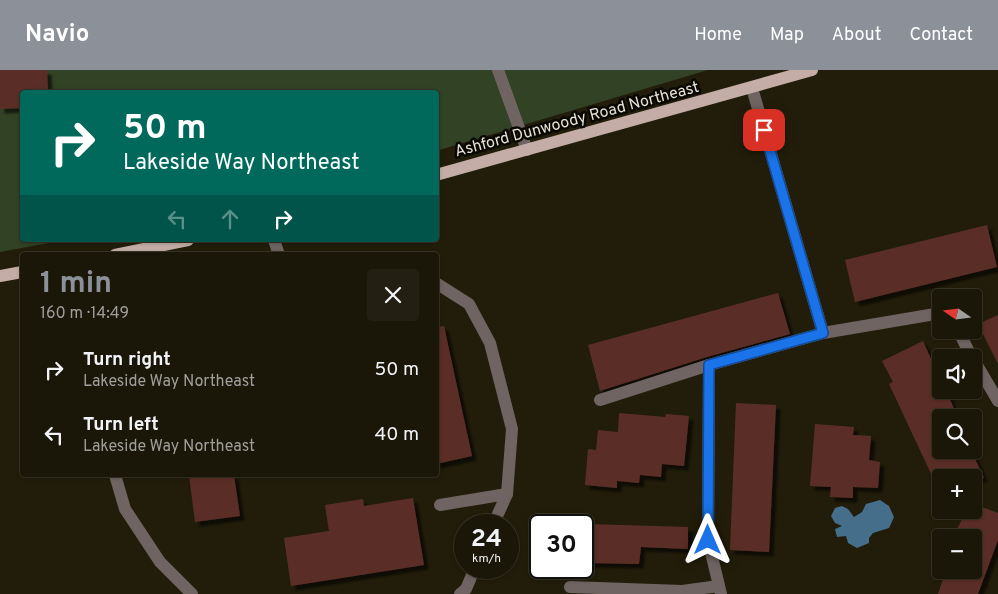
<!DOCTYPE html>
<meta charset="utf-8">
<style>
:root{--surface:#1a1608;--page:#231f12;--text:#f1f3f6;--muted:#9f9f9c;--line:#383529;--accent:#8c9099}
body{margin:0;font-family:Overpass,sans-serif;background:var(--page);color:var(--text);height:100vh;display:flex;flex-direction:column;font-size:19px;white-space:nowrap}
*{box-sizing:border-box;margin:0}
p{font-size:16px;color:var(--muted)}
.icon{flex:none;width:28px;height:28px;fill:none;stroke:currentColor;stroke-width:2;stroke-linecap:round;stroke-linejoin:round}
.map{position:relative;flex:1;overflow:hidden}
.sheet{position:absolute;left:20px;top:182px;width:419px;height:225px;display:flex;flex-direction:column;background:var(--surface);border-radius:5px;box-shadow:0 1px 4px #0004,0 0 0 1px var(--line)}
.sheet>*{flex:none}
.banner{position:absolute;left:20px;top:20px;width:419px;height:152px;border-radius:5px;box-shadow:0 1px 4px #0004,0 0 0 1px var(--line);background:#00695c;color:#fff;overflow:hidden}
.needle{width:32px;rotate:284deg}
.controls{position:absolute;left:932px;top:219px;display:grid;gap:10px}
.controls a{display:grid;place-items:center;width:50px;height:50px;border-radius:5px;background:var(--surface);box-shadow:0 1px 4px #0004,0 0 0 1px var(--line);font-size:25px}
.speed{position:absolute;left:454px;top:444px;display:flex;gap:10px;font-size:25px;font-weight:700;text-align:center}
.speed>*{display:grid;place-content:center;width:65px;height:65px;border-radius:50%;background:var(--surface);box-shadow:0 1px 4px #0004,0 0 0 1px var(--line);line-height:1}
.speed small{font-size:12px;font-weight:400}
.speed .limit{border:2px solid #111;border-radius:8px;background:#fff;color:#111}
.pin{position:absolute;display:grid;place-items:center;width:42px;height:42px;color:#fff;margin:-21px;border-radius:10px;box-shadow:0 2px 8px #0006}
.me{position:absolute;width:55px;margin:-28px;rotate:0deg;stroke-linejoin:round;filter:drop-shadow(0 0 4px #0008)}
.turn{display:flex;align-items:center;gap:18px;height:105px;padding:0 20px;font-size:22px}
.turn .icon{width:65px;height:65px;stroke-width:2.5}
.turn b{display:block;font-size:35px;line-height:42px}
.lanes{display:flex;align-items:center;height:48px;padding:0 20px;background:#0003;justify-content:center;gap:25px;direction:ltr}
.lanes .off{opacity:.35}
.round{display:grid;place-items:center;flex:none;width:52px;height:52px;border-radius:5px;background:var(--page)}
.summary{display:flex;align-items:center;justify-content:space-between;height:85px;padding:0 20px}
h1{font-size:30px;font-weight:700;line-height:38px;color:var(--accent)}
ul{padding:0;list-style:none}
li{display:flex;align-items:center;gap:15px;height:65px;padding:0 20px}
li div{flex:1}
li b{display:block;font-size:19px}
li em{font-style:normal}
header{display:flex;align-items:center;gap:30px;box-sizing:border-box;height:70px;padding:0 25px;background:var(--accent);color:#fff}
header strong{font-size:24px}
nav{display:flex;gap:28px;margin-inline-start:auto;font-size:18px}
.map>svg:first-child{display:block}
.green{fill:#324224}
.water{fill:#446e8a}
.building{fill:#5a2f27;filter:url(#shadow)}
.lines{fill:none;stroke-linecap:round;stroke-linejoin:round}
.minor{stroke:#6f6461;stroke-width:12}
.major{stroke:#c3ada6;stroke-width:12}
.route-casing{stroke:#114b97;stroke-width:12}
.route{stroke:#1a73e8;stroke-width:9}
.labels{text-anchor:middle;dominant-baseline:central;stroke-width:5;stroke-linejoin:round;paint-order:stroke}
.street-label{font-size:16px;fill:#e5e2d6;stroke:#090702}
</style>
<header>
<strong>Navio</strong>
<nav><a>Home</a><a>Map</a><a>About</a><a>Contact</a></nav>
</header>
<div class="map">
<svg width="998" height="524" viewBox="0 0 998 524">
<defs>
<filter id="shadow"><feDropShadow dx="4.5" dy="4.5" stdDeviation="1" flood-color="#0009"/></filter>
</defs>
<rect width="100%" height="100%" fill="#221d0a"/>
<!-- green -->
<path class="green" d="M0 0H708L436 81V22H22V170H65L0 182Z"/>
<!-- water -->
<path class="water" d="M880 430 889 436 894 447 889 458 873 463 869 468V473L857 478 848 473 846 466 837 467 835 459 842 456 835 453 831 446 835 438 842 436 848 439 854 447 862 442 866 434Z"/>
<!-- building -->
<g class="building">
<path d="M0 0H47L48 22H22V38L0 39Z"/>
<path d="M987 155 997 197 855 232 845 190Z"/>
<path d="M778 223 790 264 707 287 600 321 588 275Z"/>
<path d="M998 245V294L978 254Z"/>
<path d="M444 256 472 386 436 394V257Z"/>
<path d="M923 271 941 311V320H946L958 348H941V380H971L984 408H933L889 314 893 312 882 291Z"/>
<path d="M736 333 776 335 769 482 730 480Z"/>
<path d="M619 343 665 347 666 344 689 346 684 396 662 394 661 407 640 405 639 413 617 411V418L585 415 588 379 596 380 598 360 618 362Z"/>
<path d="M815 354 854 357 853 365 871 366 869 390 880 392 878 418 853 417V428L830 427 831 417 810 416Z"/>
<path d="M189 405H234L240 446 195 452Z"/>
<path d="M413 428 424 495 291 516 284 468 329 461 325 435 363 429 364 436Z"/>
<path d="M974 434 998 443V470L978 524H938L946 500H974V468H961L957 459 967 440H974Z"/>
<path d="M588 454 688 457V479L641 477 639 494 588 493Z"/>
</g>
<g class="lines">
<!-- minor -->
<g class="minor">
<path d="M498 0 527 80"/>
<path d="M752 18 823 263"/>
<path d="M274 170 279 185"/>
<path d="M436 213 469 234 490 273 512 359 507 424 493 455"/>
<path d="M958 260 972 288"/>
<path d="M974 290 998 331"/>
<path d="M600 330 709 295"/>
<path d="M115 405 125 439 160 492 192 524"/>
<path d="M440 435 507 424"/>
<path d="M570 517 682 521 719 516"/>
<path d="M460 524 466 519 475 498"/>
<path d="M721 524 708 470 709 295 823 263 941 243"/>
</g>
<!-- major -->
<g class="major">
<path d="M436 105 812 0"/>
<path d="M115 185 188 170"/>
<path d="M0 206 22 202"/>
</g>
</g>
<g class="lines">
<defs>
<path id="route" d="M708 470 709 295 823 263 764 60"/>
</defs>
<!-- route casing -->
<use href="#route" class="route-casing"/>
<!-- route -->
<use href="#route" class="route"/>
</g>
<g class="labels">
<!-- street labels -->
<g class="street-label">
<text transform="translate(577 50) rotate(-15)">Ashford Dunwoody Road Northeast</text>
</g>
</g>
</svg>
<div class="controls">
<a><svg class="needle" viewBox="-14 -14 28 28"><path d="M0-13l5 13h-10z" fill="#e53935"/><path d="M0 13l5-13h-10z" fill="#9f9f9c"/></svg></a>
<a><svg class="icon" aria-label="sound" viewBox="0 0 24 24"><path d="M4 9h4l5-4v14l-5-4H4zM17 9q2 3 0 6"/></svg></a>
<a><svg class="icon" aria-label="search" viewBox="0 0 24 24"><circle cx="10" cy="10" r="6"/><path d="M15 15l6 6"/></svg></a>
<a>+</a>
<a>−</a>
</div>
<div class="speed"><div>24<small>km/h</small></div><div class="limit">30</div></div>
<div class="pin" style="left:764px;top:60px;background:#d93025"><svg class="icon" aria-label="arrive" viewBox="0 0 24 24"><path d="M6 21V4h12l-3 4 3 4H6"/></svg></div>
<svg class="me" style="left:708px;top:470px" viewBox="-20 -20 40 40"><path d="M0-17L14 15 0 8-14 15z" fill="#1a73e8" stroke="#fff" stroke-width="4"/></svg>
<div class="banner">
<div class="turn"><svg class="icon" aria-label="right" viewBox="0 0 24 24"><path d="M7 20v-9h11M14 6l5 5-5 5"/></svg><div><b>50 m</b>Lakeside Way Northeast</div></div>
<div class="lanes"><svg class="icon off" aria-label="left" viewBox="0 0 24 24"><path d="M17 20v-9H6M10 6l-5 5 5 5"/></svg><svg class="icon off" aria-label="ahead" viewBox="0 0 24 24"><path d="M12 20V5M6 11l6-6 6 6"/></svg><svg class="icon" aria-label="right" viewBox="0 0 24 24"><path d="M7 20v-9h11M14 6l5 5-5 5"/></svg></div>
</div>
<section class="sheet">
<div class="summary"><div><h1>1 min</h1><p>160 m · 14:49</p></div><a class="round"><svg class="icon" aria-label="close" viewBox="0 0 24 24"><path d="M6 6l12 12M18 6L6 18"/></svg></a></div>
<ul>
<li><svg class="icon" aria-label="right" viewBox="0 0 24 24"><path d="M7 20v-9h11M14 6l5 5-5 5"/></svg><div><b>Turn right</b><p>Lakeside Way Northeast</p></div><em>50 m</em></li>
<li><svg class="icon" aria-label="left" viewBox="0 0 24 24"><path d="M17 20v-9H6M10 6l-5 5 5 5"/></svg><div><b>Turn left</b><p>Lakeside Way Northeast</p></div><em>40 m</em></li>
</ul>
</section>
</div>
